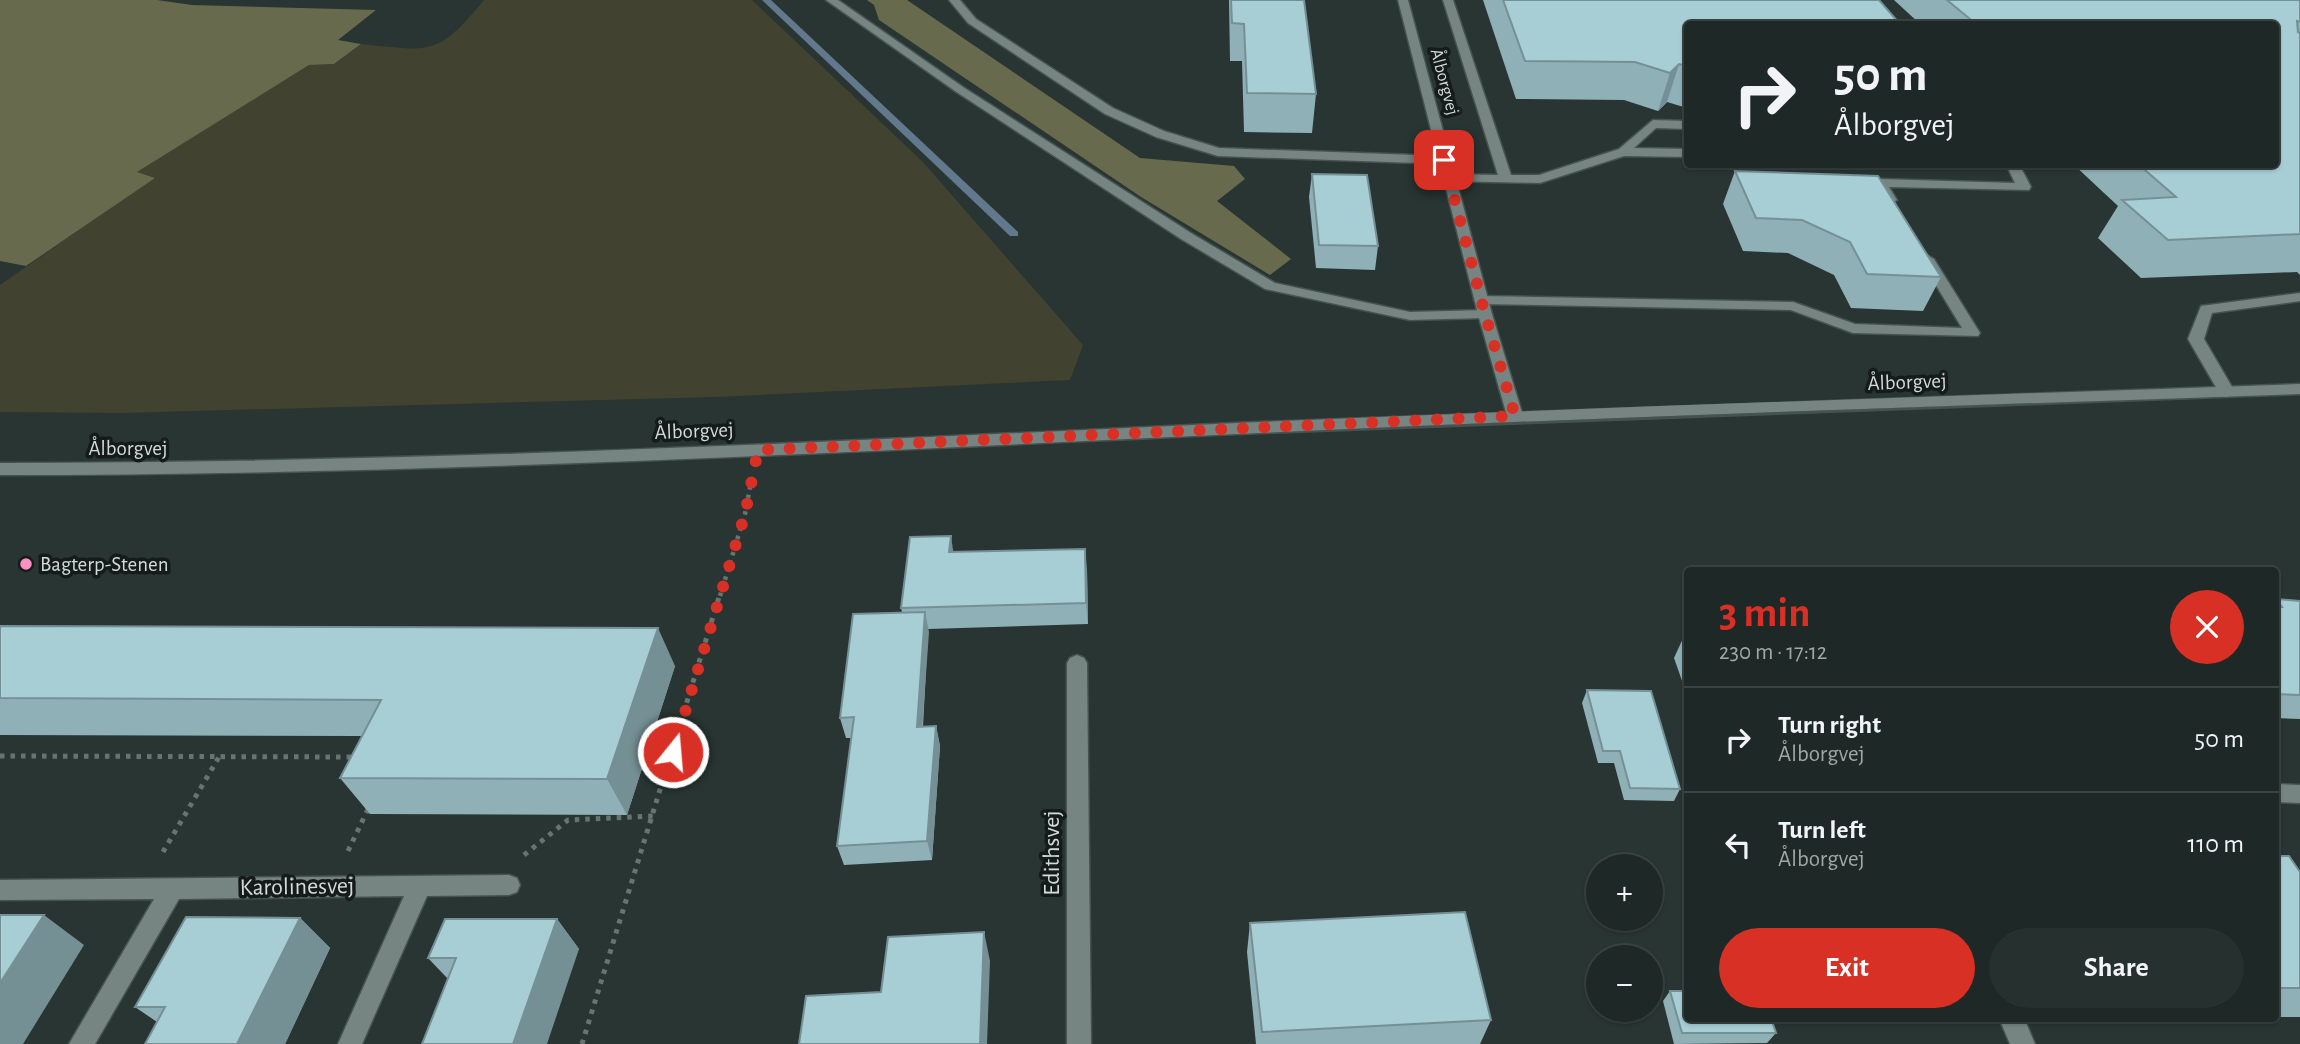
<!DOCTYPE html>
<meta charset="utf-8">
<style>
:root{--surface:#1e2826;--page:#26302e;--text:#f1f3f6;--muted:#a1a6a7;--line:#3c4443;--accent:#d93025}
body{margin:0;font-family:"Alegreya Sans",sans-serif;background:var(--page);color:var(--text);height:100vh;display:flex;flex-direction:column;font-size:26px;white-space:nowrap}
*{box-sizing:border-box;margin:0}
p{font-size:23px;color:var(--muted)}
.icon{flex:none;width:38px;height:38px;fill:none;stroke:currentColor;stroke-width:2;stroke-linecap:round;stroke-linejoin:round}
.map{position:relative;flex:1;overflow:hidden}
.sheet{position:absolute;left:1684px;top:567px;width:595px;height:455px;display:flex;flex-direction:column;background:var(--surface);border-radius:7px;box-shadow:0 2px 5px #0004,0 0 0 2px var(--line)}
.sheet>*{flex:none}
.hud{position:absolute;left:1684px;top:21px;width:595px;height:147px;border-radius:7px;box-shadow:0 2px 5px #0004,0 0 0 2px var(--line);background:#1e2826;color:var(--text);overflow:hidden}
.controls{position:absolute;left:1586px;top:854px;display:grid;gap:14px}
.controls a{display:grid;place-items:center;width:77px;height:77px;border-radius:50%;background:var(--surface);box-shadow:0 2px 5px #0004,0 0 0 2px var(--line);font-size:35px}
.pin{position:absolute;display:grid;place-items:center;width:60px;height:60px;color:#fff;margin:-30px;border-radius:14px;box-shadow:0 4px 10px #0006}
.me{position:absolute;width:77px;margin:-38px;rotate:17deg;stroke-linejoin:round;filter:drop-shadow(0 0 5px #0008)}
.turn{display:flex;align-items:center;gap:24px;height:147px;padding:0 35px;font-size:32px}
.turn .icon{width:91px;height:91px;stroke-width:2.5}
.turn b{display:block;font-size:49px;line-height:60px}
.round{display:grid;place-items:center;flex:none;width:74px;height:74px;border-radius:37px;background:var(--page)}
.overview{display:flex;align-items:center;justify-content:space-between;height:119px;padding:0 35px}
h1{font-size:42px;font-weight:700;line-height:52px;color:var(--accent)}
.cta{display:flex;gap:14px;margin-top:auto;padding:14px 35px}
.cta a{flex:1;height:80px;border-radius:42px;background:var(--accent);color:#fff;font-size:28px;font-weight:700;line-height:80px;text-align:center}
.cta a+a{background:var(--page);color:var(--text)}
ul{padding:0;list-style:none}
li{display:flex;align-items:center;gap:21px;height:105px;padding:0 35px;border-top:2px solid var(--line)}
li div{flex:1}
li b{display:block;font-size:26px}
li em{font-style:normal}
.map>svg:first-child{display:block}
.green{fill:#41422f}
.forest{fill:#686a4e}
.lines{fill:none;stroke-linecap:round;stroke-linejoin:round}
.stream{fill:#62788d;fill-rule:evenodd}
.lane-casing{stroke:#46524f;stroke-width:3}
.street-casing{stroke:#46524f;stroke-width:3}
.secondary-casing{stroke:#46524f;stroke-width:3}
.path-far1{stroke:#697471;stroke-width:4.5;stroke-dasharray:3.5 5;stroke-linecap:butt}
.path{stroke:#697471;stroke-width:5;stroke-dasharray:4.5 6;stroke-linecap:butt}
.lane{fill:#768581;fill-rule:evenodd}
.street{fill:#768581;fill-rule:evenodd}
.secondary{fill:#768581;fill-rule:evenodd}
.wall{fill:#90b0b7}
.shaded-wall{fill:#759095}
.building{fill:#a7cdd5;stroke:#759095;stroke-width:2}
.route{stroke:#d93025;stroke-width:12;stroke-dasharray:0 21.6}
.poi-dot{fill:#fa8fc6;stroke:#151b1a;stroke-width:2.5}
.labels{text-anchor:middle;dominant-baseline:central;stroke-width:7;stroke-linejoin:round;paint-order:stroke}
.far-street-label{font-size:18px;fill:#d2dbd8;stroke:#151b1a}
.street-label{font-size:21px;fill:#d2dbd8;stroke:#151b1a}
.poi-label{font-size:21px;fill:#d2dbd8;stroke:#151b1a;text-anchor:start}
.near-street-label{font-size:24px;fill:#d2dbd8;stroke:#151b1a}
</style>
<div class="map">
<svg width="2300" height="1044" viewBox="0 0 2300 1044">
<rect width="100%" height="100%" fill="#283532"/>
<!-- green -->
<path class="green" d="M484 0H752L923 162 1083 345 1070 380 716 397 121 413 0 412V285L154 178 136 172 309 65 334 64 361 44C431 51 437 57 484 0Z"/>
<!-- forest -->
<g class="forest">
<path d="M0 0H157L192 5 376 10 338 40 361 44 334 64 309 65 137 172 155 178 26 266 0 261Z"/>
<path d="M867 0H907L1140 158 1234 166 1245 179 1217 201 1291 259 1270 275 1141 197 879 20 874 5Z"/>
</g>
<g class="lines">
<!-- stream -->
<path class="stream" d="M762 0H771L1018 232V236H1010Z"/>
<defs>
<g id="lane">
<path d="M826 0H838L963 87 1191 233 1275 283 1410 312 1485 310 1492 314 1485 318 1410 320 1265 289 1181 239 955 91Z"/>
<path d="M949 0H960L976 19 1113 108 1164 131 1219 148 1444 156 1450 160 1444 164 1218 156 1156 137 1105 114 968 23Z"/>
<path d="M1443 0H1453L1511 175H1539L1619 149 1653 120 1687 121V129L1656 128 1634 148 1687 149V157L1624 156 1540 183 1443 181V175L1448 174 1498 175Z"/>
<path d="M2006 164H2019L2031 187 2029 190 1889 187 1897 200 1890 204 1885 203 1874 183 1880 179 2015 183Z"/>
<path d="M1927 255 1934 259 1980 333 1978 336 1853 333 1791 310 1481 304 1474 300 1481 296 1793 302 1855 324 1962 328 1920 259Z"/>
<path d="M2300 293V301L2212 313 2204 339 2235 392 2227 397 2221 396 2188 339 2201 306Z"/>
</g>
<g id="street">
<path d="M1398 0H1408L1492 314 1523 416 1521 420H1509L1507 416 1478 314Z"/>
<path d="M1077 655 1084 658 1087 663 1091 1044H1067V663L1070 658Z"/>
<path d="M2275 784 2300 785V803L2275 802Z"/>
<path d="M509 875 517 878 520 885 517 892 509 895 427 896 362 1044H338L404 896 179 899 95 1044H69L154 899 0 900V880Z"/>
<path d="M1999 1018H2024L2035 1044H2010Z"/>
</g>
<path id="secondary" d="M2300 384V394C1953 406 1606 417 1260 433 840 452 420 475 0 475V463C420 463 840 441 1260 422 1606 407 1953 396 2300 384Z"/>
</defs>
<!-- lane casing -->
<use href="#lane" class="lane-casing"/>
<!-- street casing -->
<use href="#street" class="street-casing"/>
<!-- secondary casing -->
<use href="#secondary" class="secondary-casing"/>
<!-- path-far1 -->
<path class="path-far1" d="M720 596 745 514 751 482"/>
<!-- path -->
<g class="path">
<path d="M644 752H673"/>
<path d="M0 756 356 757"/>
<path d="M348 851 370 805"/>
<path d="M163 852 219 757"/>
<path d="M524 855 568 820 654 816"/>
<path d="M582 1044 720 594"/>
</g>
<!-- lane -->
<use href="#lane" class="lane"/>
<!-- street -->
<use href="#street" class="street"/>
<!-- secondary -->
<use href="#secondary" class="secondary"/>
</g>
<!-- wall -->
<g class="wall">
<path d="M1229 0H1304L1316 94 1312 133 1244 132 1242 61H1230Z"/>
<path d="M1483 0H1879L1687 24V108L1667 102 1658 111 1624 100 1516 99Z"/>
<path d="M1894 0H2300V275L2297 272 2141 278 2098 238 2118 206 2073 164H2275V24H1920Z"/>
<path d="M1735 171 1941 277 1923 311 1851 308 1834 275 1788 253 1743 251 1723 204Z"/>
<path d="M1312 174 1378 246 1375 270 1316 268 1309 197Z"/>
<path d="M954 552 1087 570 1088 624 928 629 923 727 936 726 940 746 932 860 844 865 837 846 851 738H846L840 718 902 612 901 608Z"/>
<path d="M2276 599 2300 601V719L2275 718Z"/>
<path d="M0 626 675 666 627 815 370 814 340 778 362 736 0 735Z"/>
<path d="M1685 634H1687V695L1674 658Z"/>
<path d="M1587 690 1680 789 1674 801 1624 800 1614 763H1598L1582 703Z"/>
<path d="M2275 856 2300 872V1017H2275Z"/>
<path d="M300 918 330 948 285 1044H145L157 1022 135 1007Z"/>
<path d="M557 919 579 949 448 979 428 958Z"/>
<path d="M1250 923 1491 1020 1480 1044H1256L1247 952Z"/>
<path d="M1670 991 1776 1033 1767 1043 1674 1044 1663 1001Z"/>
</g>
<!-- shaded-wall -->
<g class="shaded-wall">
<path d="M1679 64 1667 102 1658 111 1670 73Z"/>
<path d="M951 536 954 557 949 552Z"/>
<path d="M1085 549 1087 570 1088 624 1086 603Z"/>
<path d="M925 612 929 632 921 746 917 727Z"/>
<path d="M658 628 675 666 627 815 607 779Z"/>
<path d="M936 726 940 746 932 860 927 841Z"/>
<path d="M44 915 84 945 23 1044H0V983Z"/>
<path d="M300 918 330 948 285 1044H237Z"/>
<path d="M557 919 579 949 547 1044H513Z"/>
<path d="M984 932 990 961 987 1044H980Z"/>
</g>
<!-- building -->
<g class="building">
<path d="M1231 0H1304L1316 94 1247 93 1244 24 1232 23Z"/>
<path d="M1503 0H1879L1900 24H1687V66L1679 64 1670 73 1635 62 1525 61Z"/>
<path d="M1947 0H2300V22L2297 21 2298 32 2300 33V234L2168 240 2122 200 2176 197 2138 164H2275V24H1976Z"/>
<path d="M1735 171 1878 176 1941 277 1867 274 1850 242 1802 220 1756 218Z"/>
<path d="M1312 174 1367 175 1378 246 1319 245Z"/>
<path d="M951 536 949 552 1085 549 1086 603 901 608 910 537Z"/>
<path d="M2276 599 2300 601V695L2275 694V607H2282Z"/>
<path d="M925 612 917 727 936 726 927 841 837 846 854 717 840 718 853 614Z"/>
<path d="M0 626 658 628 607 779 340 778 381 700 0 698Z"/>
<path d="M1587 690 1651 691 1680 789 1630 788 1620 751H1603Z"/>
<path d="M2275 856H2289L2300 872V988H2275Z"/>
<path d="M1465 912 1491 1020 1262 1032 1250 923Z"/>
<path d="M0 915H44L0 983Z"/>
<path d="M186 917 300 918 237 1044H145L165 1007H135Z"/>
<path d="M445 919H557L513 1044H422L456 958H428Z"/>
<path d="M984 932 980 1044H799L806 996 881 992 888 937Z"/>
<path d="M1670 991H1687V1018H1771L1776 1033H1682Z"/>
</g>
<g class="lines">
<!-- route -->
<path class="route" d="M673 752 745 514 758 450 1515 416 1485 314 1444 160"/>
</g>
<!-- markers -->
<circle class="poi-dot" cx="26" cy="564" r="7"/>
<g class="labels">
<!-- far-street labels -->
<g class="far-street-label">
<text transform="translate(1444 82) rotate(75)">Ålborgvej</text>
</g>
<!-- street labels -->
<g class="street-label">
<text transform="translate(1907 382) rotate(-2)">Ålborgvej</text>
<text transform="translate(694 431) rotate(-2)">Ålborgvej</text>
<text x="128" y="448">Ålborgvej</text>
</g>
<!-- poi labels -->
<g class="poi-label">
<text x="40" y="564">Bagterp-Stenen</text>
</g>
<!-- near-street labels -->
<g class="near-street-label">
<text transform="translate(1052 853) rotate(-90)">Edithsvej</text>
<text transform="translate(297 887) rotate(-1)">Karolinesvej</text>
</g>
</g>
</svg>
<div class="controls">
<a>+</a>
<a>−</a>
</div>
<div class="pin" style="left:1444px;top:160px;background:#d93025"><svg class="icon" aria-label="arrive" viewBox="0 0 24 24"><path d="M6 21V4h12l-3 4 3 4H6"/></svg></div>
<svg class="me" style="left:673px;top:752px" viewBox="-20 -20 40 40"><circle r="17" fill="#d93025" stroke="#fff" stroke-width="3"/><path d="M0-11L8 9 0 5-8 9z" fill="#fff"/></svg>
<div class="hud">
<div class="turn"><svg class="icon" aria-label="right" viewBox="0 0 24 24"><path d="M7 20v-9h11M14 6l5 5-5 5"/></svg><div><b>50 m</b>Ålborgvej</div></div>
</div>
<section class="sheet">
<div class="overview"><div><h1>3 min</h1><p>230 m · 17:12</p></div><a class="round" style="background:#d93025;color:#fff"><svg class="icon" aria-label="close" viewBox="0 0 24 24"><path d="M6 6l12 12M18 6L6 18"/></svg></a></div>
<ul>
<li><svg class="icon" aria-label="right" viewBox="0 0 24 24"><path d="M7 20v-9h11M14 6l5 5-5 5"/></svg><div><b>Turn right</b><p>Ålborgvej</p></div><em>50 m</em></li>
<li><svg class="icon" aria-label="left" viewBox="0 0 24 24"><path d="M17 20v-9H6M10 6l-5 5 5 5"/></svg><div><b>Turn left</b><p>Ålborgvej</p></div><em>110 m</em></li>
</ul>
<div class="cta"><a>Exit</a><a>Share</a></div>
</section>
</div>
